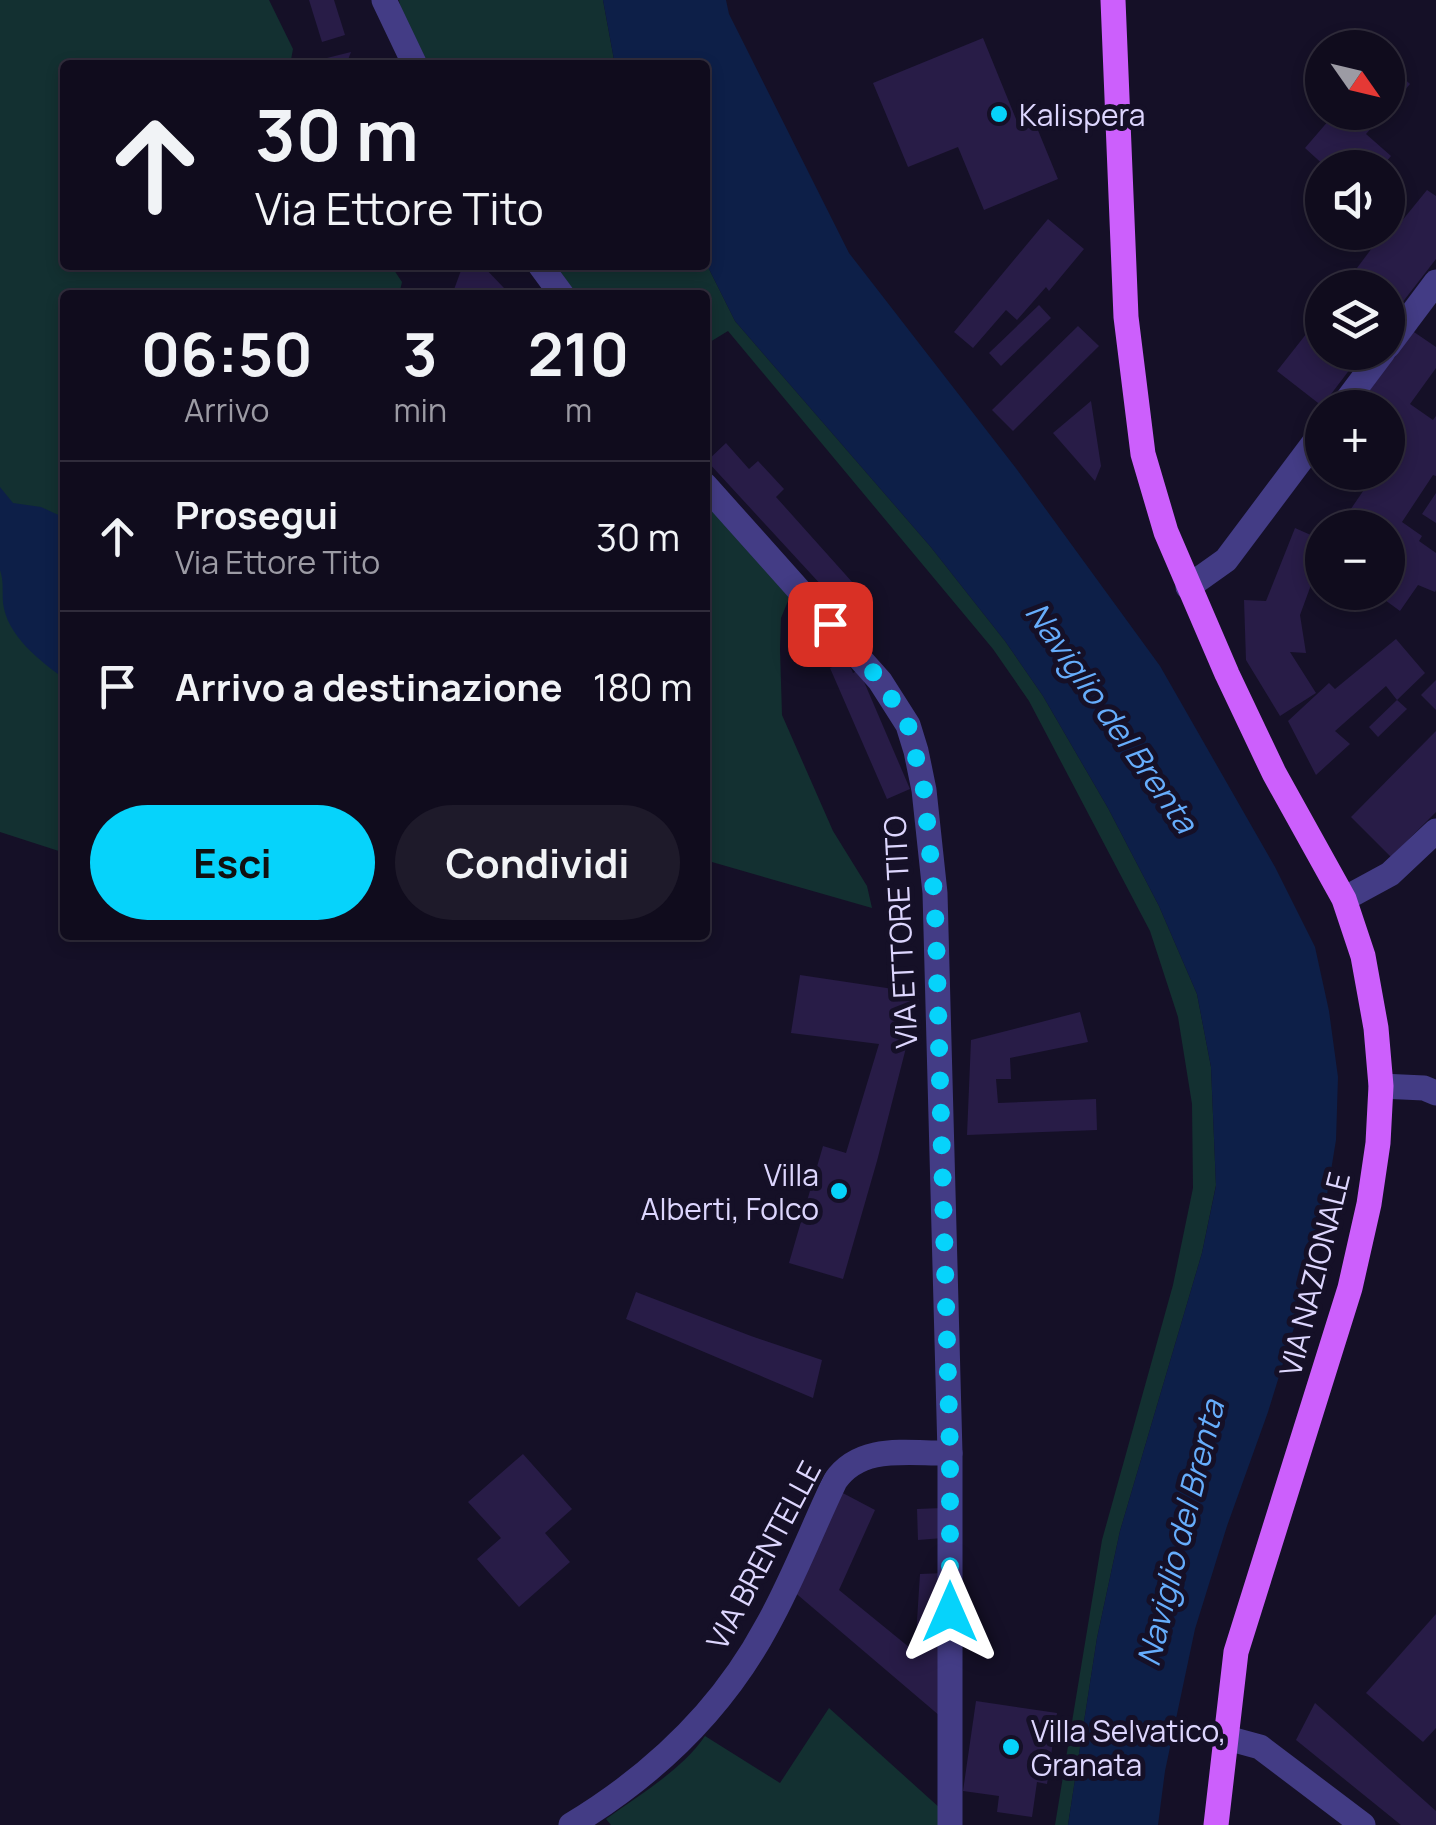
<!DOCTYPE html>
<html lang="it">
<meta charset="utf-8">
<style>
:root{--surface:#100c1d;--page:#1e1a2a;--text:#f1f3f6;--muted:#9c9ba4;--line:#302c3b;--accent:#06d3fb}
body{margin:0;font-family:Manrope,sans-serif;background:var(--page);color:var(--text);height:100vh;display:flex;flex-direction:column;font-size:38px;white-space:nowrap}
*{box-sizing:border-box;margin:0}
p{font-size:32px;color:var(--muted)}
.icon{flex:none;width:55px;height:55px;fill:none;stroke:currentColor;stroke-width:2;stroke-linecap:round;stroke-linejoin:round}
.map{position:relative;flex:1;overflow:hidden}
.side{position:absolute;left:60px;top:290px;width:650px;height:650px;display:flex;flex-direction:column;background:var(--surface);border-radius:10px;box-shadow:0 5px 15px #0003,0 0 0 2px var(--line)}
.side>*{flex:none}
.top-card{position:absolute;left:60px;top:60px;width:650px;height:210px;border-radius:10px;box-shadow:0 5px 15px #0003,0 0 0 2px var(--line);background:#100c1d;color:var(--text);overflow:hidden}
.needle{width:65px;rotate:124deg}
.fabs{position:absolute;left:1305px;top:30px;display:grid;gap:20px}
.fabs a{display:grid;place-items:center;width:100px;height:100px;border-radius:50%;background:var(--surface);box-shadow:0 5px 15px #0003,0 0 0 2px var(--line);font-size:50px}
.pin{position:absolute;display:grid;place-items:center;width:85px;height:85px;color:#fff;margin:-42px;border-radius:20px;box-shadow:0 5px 15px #0006}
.me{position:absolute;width:110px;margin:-55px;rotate:0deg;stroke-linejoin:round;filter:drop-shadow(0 0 8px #0008)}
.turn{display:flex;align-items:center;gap:35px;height:210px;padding:0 30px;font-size:45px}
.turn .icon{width:130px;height:130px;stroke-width:2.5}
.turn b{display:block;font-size:70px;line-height:85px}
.eta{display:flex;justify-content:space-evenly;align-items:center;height:170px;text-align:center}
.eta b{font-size:60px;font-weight:700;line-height:70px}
.action{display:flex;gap:20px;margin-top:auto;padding:20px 30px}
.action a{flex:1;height:115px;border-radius:60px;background:var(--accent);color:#111;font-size:40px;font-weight:700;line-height:115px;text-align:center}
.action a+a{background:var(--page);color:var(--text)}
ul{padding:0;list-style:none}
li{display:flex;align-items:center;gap:30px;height:150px;padding:0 30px;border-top:2px solid var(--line)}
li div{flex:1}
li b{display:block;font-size:38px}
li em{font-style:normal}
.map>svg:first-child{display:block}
.green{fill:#133031}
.water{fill:#0d1f48}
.building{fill:#281c47}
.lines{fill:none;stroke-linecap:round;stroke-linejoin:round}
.street{stroke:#433c85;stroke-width:25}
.primary{stroke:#cc5ffc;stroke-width:25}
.route{stroke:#06d3fb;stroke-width:18;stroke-dasharray:0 32.4}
.poi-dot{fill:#06d3fb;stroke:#151027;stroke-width:4}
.labels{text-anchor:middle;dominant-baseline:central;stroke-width:10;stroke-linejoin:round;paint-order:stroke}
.poi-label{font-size:30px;fill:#ddd6fe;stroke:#151027;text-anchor:start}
.street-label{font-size:30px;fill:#ddd6fe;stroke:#151027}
.water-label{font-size:32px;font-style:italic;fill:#66adfc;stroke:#151027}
</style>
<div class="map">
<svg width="1436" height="1825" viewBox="0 0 1436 1825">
<rect width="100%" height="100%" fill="#151027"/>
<!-- green -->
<g class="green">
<path d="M0 0H269L293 49 290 65H65V265H364L394 270 402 282 399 295H65V853L0 832Z"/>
<path d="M399 0H603L615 65H429L401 10Z"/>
<path d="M705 261 735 321 930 546 1005 641 1043 696 1108 808 1159 906 1197 994 1211 1067 1216 1185 1202 1253 1120 1531 1097 1638 1068 1825H1055L1102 1540 1173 1285 1193 1188 1192 1104 1178 1017 1150 931 1029 701 993 649 728 331 705 345V295H576L556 265H705Z"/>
<path d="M705 502 790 596 781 618 780 649 782 715 833 831 867 886 872 908 705 860Z"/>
<path d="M829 1708 941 1809V1825H611L606 1819C640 1794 681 1771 705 1736L780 1783Z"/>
</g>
<!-- water -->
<g class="water">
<path d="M603 0H726L729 14 849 253 1015 467 1160 666 1275 867 1315 947 1329 1011 1338 1077 1336 1140 1325 1207 1301 1305 1268 1412 1227 1526 1195 1629 1165 1771 1158 1825H1068L1097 1638 1120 1531 1202 1253 1216 1186 1211 1067 1197 994 1159 906 1108 808 1043 696 1005 641 930 546 735 321 705 261V65H615Z"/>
<path d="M0 487 13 503 41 507 65 518V679C40 661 7 636 3 603 2 591 4 582 0 570Z"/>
</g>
<!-- building -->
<g class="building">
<path d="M309 0H334L345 35 322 42Z"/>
<path d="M983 38 1020 129 1035 123 1058 179 984 210 958 147 908 167 873 83Z"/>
<path d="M351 52 346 65H314L315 61Z"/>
<path d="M1388 64 1410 84 1388 110Z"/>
<path d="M1336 112H1385L1366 134 1391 156 1381 168H1327L1305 148Z"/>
<path d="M1427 190 1436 196V259L1388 321V288H1342L1384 232H1388V230L1392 233Z"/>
<path d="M1048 219 1084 249 1049 291 1046 287 1017 320 1006 310 973 348 954 332Z"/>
<path d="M463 265H482L504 288 501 295H452Z"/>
<path d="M1039 305 1051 318 1001 366 989 353Z"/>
<path d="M1322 314V352H1363L1322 406 1277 371Z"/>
<path d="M1078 326 1099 346 1013 431 992 410Z"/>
<path d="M1411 330 1436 347V368L1410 404 1433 420 1436 416V476L1433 475 1402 522 1422 536 1419 541 1436 553V590L1435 592 1418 585 1400 611 1374 592H1388V528H1338L1376 472H1388V457L1400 439 1388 430V408H1357Z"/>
<path d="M1091 401 1101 466 1095 481 1053 433Z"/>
<path d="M726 443 749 469 758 461 784 489 776 497 853 583 835 600 707 461Z"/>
<path d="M1436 493V523L1422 514Z"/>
<path d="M1295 528 1322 540V555L1300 615 1306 653 1290 652 1316 693 1280 716 1246 660 1244 600 1266 601Z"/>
<path d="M1396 639 1425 673 1397 700 1386 686 1335 731 1350 744 1316 775 1288 721 1329 683 1335 689Z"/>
<path d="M848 661 853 673 859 670 910 789 887 799 830 668Z"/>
<path d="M1436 680V710L1421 695Z"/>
<path d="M1397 700 1407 709 1378 737 1369 727Z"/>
<path d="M1436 731V812L1391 857 1351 817Z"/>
<path d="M800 975 920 993 877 1161 843 1279 789 1263 823 1146 846 1153 879 1044 791 1033Z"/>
<path d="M1080 1012 1088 1042 1010 1058 1011 1079H996L998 1103 1096 1099 1097 1130 967 1135 971 1040Z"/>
<path d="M636 1292 751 1336 822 1360 813 1398 626 1319Z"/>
<path d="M523 1454 572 1509 545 1533 570 1562 519 1607 477 1559 501 1538 468 1502Z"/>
<path d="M839 1491 875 1510 839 1590 915 1652 920 1574 945 1573 947 1722 792 1590Z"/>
<path d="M942 1508 943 1538 918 1540 917 1509Z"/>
<path d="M1436 1614V1728L1423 1742 1366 1693Z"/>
<path d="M976 1701 1057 1713 1047 1784 1037 1782 1032 1817 997 1812 999 1796 963 1791Z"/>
<path d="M1315 1703 1436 1811V1825H1401L1296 1740Z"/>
</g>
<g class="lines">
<!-- street -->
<g class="street">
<path d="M384 0 415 65"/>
<path d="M540 265 562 295"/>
<path d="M1388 346 1436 282"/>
<path d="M1341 408 1383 352"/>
<path d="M705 485 880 681 908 725 916 751 924 790 935 893 950 1453V1825"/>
<path d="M1188 587 1226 560 1322 432"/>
<path d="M1344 899 1390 874 1436 831"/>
<path d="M1381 1086 1424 1088 1436 1093"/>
<path d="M1227 1738 1260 1747 1363 1825"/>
<path d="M571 1825C652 1776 722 1710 767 1626 793 1580 812 1529 835 1481 861 1443 909 1454 950 1453"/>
</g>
<!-- primary -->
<path class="primary" d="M1113 0 1126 317 1143 454 1166 532 1227 674 1274 773 1344 899 1363 956 1376 1028 1381 1086 1378 1143 1369 1204 1350 1288 1236 1652 1216 1825"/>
</g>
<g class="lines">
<!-- route -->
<path class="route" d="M830 624 880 680 908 725 924 790 934 893 936 933 950 1452V1612"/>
</g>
<!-- markers -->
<g class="poi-dot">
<circle cx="999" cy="114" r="10"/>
<circle cx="839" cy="1191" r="10"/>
<circle cx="1011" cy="1747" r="10"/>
</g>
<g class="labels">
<!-- poi labels -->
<g class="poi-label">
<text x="1019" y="114">Kalispera</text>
<text x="819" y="1174" text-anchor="end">Villa<tspan x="819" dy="34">Alberti, Folco</tspan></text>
<text x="1031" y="1730">Villa Selvatico,<tspan x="1031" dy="34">Granata</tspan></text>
</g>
<!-- street labels -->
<g class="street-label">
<text transform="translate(900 932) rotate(-93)">VIA ETTORE TITO</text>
<text transform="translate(1314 1274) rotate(-76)">VIA NAZIONALE</text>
<text transform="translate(763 1555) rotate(-62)">VIA BRENTELLE</text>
</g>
<!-- water labels -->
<g class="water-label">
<text transform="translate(1112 717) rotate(55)">Naviglio del Brenta</text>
<text transform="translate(1180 1533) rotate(-76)">Naviglio del Brenta</text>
</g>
</g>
</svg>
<div class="fabs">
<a><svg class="needle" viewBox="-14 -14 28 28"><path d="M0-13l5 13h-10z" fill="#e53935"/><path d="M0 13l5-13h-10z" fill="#9c9ba4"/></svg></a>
<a><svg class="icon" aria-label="sound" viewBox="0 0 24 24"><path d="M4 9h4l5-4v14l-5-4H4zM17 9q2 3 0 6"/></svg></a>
<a><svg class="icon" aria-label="layers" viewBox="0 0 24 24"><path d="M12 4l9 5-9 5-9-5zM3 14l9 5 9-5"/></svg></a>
<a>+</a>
<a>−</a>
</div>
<div class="pin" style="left:830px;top:624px;background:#d93025"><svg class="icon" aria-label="arrive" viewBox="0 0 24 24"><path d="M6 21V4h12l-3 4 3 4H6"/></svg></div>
<svg class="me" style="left:950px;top:1612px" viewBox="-20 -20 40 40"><path d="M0-17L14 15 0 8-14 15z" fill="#06d3fb" stroke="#fff" stroke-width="4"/></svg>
<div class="top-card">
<div class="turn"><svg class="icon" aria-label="ahead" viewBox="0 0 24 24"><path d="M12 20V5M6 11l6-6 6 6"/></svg><div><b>30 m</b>Via Ettore Tito</div></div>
</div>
<section class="side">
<div class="eta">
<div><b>06:50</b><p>Arrivo</p></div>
<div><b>3</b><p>min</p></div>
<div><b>210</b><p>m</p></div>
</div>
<ul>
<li><svg class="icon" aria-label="ahead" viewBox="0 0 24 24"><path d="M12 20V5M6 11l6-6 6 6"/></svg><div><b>Prosegui</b><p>Via Ettore Tito</p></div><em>30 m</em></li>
<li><svg class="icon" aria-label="arrive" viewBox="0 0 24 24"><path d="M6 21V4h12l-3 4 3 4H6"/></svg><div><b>Arrivo a destinazione</b></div><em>180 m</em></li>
</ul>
<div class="action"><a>Esci</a><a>Condividi</a></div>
</section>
</div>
